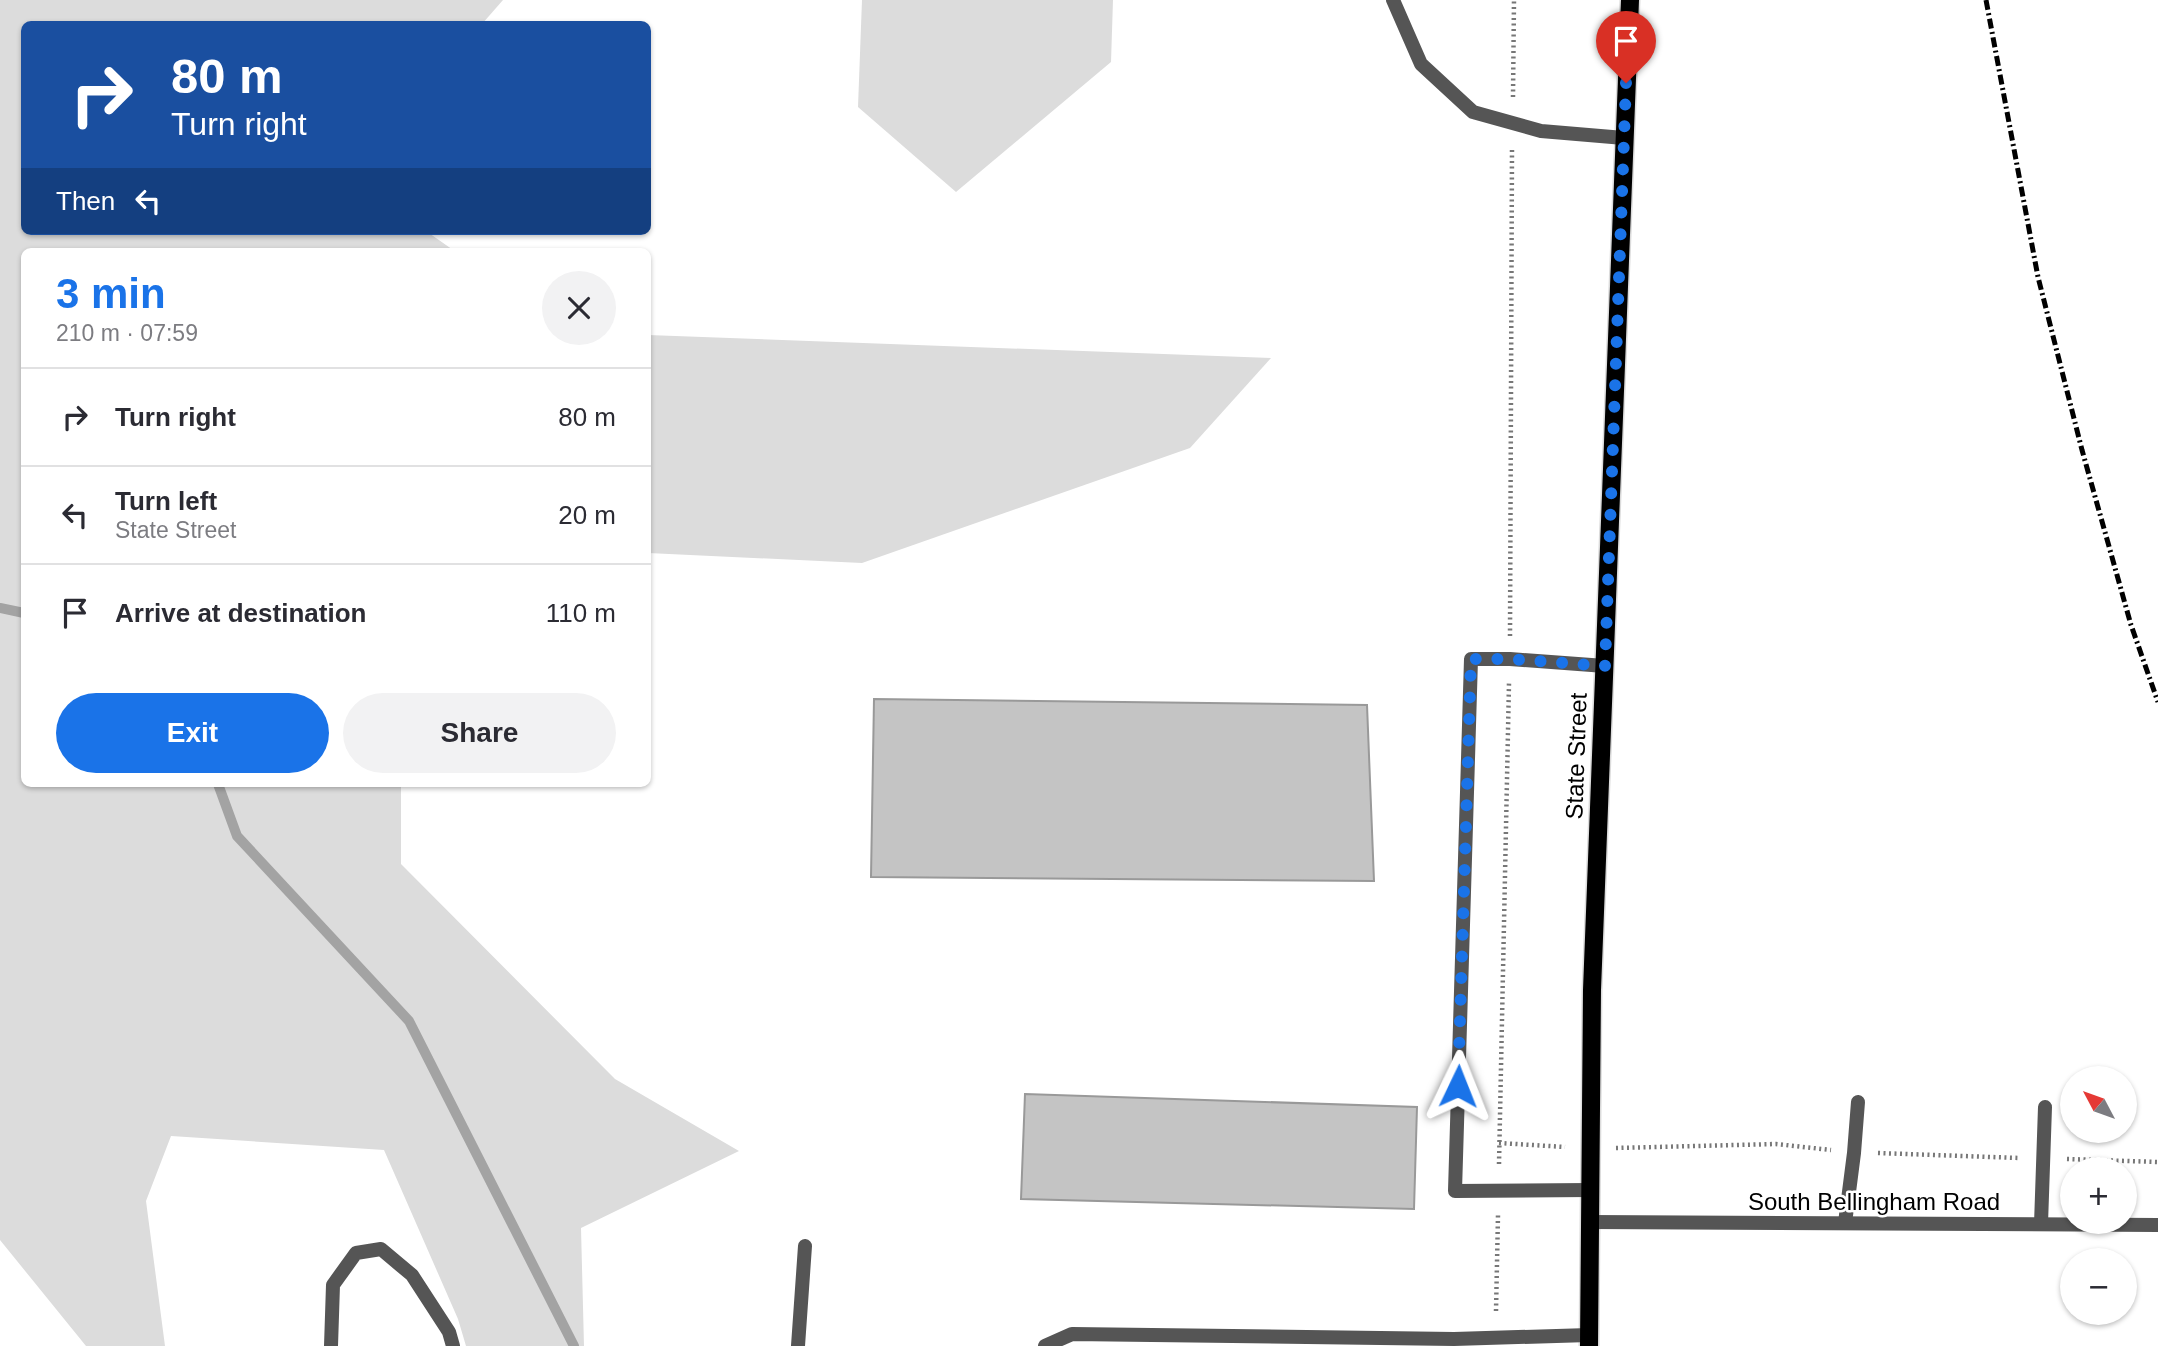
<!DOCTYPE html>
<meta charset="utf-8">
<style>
:root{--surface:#fff;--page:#f2f2f3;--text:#2b2b33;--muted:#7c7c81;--line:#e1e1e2;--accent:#1a73e8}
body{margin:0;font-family:Helvetica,sans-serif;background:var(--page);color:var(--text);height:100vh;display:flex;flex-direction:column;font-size:26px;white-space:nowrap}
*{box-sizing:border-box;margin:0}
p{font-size:23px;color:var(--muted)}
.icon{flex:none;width:38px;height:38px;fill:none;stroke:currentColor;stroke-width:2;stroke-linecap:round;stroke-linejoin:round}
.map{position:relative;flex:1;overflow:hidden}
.sheet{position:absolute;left:21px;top:248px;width:630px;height:539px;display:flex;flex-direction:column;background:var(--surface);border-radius:10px;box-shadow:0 2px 5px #0004}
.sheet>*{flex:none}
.guide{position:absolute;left:21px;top:21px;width:630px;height:214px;border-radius:10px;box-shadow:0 2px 5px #0004;background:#1a4fa0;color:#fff;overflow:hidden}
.needle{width:46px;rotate:311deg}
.fabs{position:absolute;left:2060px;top:1066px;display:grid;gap:14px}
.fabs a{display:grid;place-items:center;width:77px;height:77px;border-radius:50%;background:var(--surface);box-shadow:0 2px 5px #0004;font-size:35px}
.pin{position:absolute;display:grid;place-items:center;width:60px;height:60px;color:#fff;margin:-72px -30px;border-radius:50% 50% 50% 0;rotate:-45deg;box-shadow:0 0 7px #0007}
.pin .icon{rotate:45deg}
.me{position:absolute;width:77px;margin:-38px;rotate:2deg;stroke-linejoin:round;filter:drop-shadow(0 0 5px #0008)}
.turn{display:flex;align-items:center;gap:24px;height:147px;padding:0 35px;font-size:32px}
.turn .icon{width:91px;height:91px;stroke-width:2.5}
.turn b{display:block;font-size:49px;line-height:60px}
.then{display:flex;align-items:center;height:66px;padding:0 35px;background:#0003;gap:14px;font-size:26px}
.round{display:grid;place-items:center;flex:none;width:74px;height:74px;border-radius:37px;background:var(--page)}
.head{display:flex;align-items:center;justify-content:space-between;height:119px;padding:0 35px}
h1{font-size:42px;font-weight:700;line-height:52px;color:var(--accent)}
.primary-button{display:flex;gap:14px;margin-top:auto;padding:14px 35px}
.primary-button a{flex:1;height:80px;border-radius:42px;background:var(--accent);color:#fff;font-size:28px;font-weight:700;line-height:80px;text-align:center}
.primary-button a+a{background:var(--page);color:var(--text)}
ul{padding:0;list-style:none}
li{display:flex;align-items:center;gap:21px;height:98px;padding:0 35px;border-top:2px solid var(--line)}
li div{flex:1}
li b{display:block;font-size:26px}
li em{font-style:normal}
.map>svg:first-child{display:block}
.green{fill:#dcdcdc}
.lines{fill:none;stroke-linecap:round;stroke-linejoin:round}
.stream{stroke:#a3a3a3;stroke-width:10}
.building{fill:#c4c4c4;stroke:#999;stroke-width:2}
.primary-casing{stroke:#dbdbdb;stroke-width:21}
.path{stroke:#777;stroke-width:4.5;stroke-dasharray:2 3.5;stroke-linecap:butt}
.service{stroke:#555;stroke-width:14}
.minor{stroke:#555;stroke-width:14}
.primary{stroke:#000;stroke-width:18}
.rail{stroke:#000;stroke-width:5;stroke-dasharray:10 3.5 2 3.5;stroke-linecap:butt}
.route{stroke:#1a73e8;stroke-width:12;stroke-dasharray:0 21.6}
.labels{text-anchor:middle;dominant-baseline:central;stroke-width:5;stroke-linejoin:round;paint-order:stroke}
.street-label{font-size:24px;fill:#000;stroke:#fff}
</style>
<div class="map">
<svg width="2158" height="1346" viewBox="0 0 2158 1346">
<rect width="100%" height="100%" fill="#fff"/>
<!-- green -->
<g class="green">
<path d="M0 0H503L482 24H24V231H426L456 252H24V784H401V864L615 1079 739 1151 581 1228 584 1346H466L458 1319 384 1150 171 1136 146 1201 165 1346H86L0 1240Z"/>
<path d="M862 0H1113L1111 62 956 192 858 107Z"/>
<path d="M648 335 1271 358 1190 448 862 563 648 553Z"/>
</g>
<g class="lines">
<!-- stream -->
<g class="stream">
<path d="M0 608 24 613"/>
<path d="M218 784 237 836 409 1021 574 1346"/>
</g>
</g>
<!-- building -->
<g class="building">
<path d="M874 699 1367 705 1374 881 871 877Z"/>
<path d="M1025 1094 1417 1107 1414 1209 1021 1199Z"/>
</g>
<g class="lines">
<defs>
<path id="primary" d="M1589 1346 1592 990 1630 0"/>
</defs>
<!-- primary casing -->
<use href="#primary" class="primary-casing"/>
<!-- path -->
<g class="path">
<path d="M1513 97 1514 0"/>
<path d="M1510 636 1512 148"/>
<path d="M1499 1143 1565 1147"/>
<path d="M1616 1148 1776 1144 1831 1150"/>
<path d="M1878 1153 2019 1158"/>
<path d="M2067 1159 2158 1162"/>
<path d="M1499 1164 1509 683"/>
<path d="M1496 1311 1498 1215"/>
</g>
<!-- service -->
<g class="service">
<path d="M1393 0 1421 64 1473 112 1541 131 1624 138"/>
<path d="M1590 1190 1455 1191 1471 659H1510L1605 666"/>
<path d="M1845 1223 1854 1153 1858 1102"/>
<path d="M2041 1224 2045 1107"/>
<path d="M331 1346 333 1285 356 1253 381 1249 412 1275 449 1332 453 1346"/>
<path d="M798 1346 805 1246"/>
<path d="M1045 1346 1072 1334 1454 1339 1589 1335"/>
</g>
<!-- minor -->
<path class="minor" d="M1590 1222 2158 1225"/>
<!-- primary -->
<use href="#primary" class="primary"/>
<!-- rail -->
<path class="rail" d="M1986 0 2038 277 2082 450 2131 625 2158 702"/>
</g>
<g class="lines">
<!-- route -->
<path class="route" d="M1458 1086 1471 659H1510L1605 666 1626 83"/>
</g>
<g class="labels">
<!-- street labels -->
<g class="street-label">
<text transform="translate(1576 756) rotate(-88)">State Street</text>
<text x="1874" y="1201">South Bellingham Road</text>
</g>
</g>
</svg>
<div class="fabs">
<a><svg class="needle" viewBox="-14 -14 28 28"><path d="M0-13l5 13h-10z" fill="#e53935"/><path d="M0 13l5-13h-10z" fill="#7c7c81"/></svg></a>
<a>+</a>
<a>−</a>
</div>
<div class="pin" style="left:1626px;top:83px;background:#d93025"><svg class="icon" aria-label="arrive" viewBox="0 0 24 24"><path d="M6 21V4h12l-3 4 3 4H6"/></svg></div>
<svg class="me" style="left:1458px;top:1086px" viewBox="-20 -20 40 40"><path d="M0-17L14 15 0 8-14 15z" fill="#1a73e8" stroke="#fff" stroke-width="4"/></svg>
<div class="guide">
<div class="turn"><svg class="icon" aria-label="right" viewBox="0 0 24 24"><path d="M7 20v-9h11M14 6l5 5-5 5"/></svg><div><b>80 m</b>Turn right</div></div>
<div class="then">Then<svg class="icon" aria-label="left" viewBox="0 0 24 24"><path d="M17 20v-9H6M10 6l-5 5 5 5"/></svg></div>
</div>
<section class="sheet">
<div class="head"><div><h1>3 min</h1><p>210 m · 07:59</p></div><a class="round"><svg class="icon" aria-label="close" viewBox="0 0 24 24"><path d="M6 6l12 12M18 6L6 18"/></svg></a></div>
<ul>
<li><svg class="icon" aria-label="right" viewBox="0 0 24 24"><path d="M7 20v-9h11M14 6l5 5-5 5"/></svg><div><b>Turn right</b></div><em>80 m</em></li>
<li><svg class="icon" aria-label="left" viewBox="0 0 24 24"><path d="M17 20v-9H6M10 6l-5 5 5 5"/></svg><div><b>Turn left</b><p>State Street</p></div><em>20 m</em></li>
<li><svg class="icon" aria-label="arrive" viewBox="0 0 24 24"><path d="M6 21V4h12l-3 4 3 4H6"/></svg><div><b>Arrive at destination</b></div><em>110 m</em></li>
</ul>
<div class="primary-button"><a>Exit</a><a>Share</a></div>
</section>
</div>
